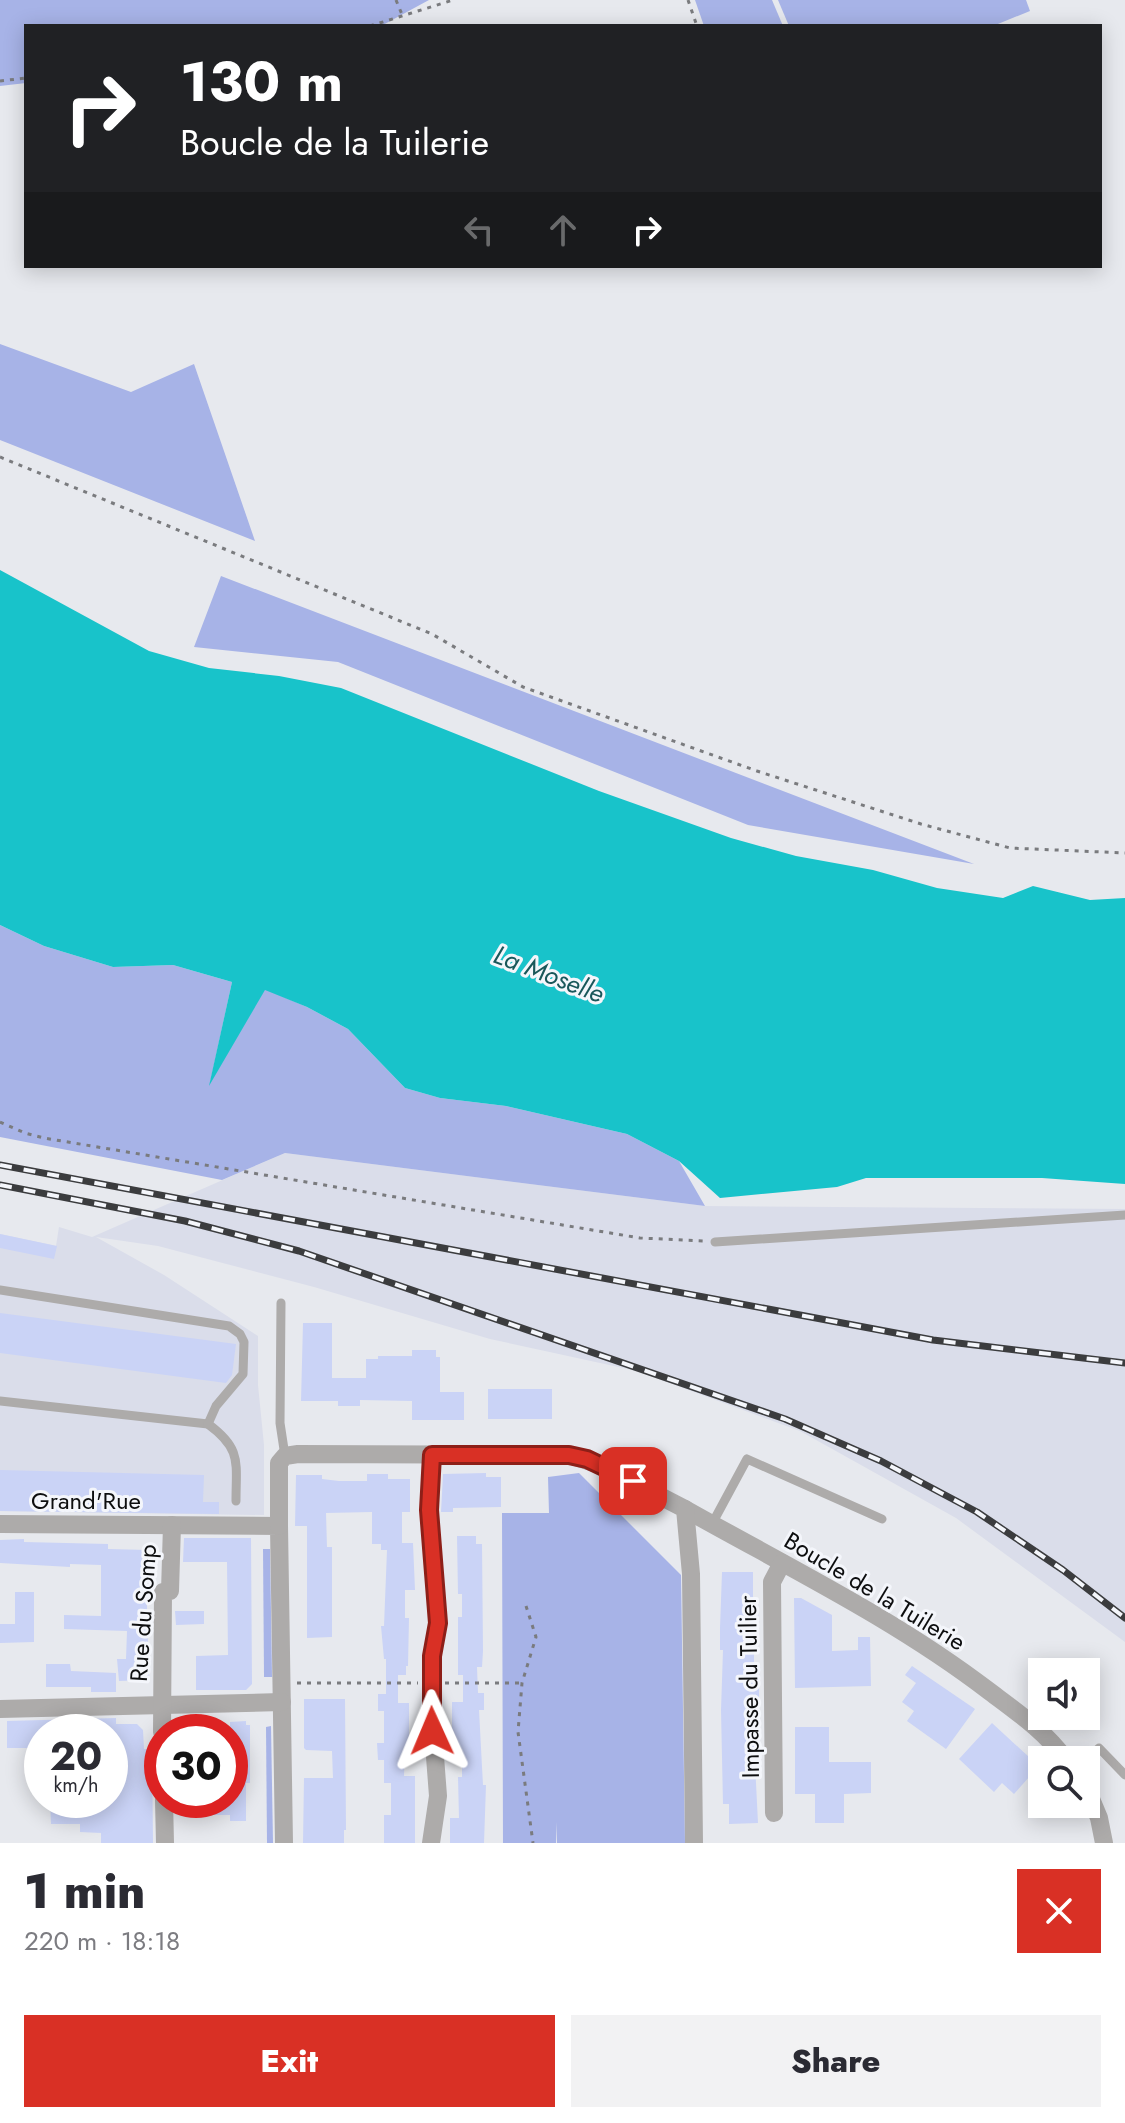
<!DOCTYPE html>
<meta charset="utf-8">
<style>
:root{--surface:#fff;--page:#f2f2f3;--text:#2b2b33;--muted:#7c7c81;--accent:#d93025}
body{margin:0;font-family:Jost,sans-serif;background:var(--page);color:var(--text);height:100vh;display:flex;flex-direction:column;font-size:30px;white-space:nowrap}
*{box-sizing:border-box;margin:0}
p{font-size:26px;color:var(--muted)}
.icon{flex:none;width:44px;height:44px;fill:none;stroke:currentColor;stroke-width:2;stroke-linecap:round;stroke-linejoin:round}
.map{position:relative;height:1843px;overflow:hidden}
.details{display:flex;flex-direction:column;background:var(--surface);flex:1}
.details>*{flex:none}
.hud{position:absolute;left:24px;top:24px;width:1078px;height:244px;border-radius:0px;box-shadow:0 4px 20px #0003;background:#202124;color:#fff;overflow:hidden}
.controls{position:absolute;left:1028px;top:1658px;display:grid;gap:16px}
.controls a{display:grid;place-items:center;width:72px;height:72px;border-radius:0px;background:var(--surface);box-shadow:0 4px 20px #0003;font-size:40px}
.speed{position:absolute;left:24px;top:1714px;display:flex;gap:16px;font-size:40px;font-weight:700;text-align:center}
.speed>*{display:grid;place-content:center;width:104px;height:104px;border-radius:50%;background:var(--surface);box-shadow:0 4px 20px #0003;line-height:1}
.speed small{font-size:20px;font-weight:400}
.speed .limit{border:12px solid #d22;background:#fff;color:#111}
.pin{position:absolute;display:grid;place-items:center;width:68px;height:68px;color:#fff;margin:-34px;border-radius:16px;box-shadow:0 4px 12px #0006}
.me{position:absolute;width:88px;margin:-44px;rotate:359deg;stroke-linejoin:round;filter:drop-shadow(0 0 6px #0008)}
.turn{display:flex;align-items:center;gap:28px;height:168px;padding:0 24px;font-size:36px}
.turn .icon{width:104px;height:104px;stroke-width:2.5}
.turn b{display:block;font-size:56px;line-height:68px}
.lanes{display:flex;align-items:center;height:76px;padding:0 24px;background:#0003;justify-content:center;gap:40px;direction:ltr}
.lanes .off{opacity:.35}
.round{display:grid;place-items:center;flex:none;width:84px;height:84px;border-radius:0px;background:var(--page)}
.overview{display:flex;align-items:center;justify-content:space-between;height:136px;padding:0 24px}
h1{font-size:48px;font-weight:800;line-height:60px}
.button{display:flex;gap:16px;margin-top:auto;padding:16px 24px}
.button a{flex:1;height:92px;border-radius:0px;background:var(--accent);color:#fff;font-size:32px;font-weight:800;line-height:92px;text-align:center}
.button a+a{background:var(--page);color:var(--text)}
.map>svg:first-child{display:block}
.built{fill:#daddea}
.green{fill:#a7b3e7}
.water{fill:#18c3ca}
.building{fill:#cad3f6}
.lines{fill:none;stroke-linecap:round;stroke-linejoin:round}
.path{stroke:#7a7b7e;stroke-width:3;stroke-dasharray:4 6;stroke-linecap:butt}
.service{stroke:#adabaa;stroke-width:9}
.minor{stroke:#adabaa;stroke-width:18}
.rail-casing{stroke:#3b3c3e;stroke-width:7}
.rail{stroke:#f4f6fb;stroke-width:4;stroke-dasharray:12;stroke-linecap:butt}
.route-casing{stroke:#8d1f18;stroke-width:20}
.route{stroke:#d93025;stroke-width:14}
.labels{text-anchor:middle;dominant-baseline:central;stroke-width:6;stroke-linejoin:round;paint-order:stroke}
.street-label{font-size:24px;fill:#0d0e0f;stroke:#f4f6fb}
.water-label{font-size:26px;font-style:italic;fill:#19575a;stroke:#f4f6fb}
</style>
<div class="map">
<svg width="1125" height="1843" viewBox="0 0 1125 1843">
<rect width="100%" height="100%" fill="#e7e9ee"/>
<!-- built -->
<path class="built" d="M285 1153 705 1206 1125 1209V1642L956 1518 800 1431 637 1371 490 1339 314 1287 158 1246 96 1237 164 1275 258 1336V1385L264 1445V1515L0 1511V1234L56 1246 59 1227 92 1237Z"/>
<!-- green -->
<g class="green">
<path d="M0 0H429L381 26H26V83L0 86Z"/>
<path d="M695 0H772L783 26H704Z"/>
<path d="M778 0H1026L1030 11 993 26H789Z"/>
<path d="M0 344 131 392 194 364 255 541 0 440Z"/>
<path d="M221 576 974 864 748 825 338 662 194 647Z"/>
<path d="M0 925 44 946 113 967 173 965 232 982 210 1083 265 989 307 1007 348 1029 405 1088 440 1098 506 1106 627 1134 679 1161 705 1206 285 1153 222 1180 0 1137Z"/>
<path d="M579 1473 681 1575 685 1843H557L556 1822V1843H503L502 1513H549L548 1477Z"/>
<path d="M263 1549H270L272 1677H264Z"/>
<path d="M271 1726 273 1843H267L266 1727Z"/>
</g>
<!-- water -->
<path class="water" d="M0 570 149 651 209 668 279 676 341 688 599 791 731 838 796 856 873 870 937 888 1003 898 1033 886 1090 900 1125 898V1184L1042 1178H866L837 1187 720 1198 679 1161 627 1134 506 1106 440 1098 405 1088 348 1029 307 1007 265 990 209 1086 232 982 173 965 113 967 44 946 0 925Z"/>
<!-- building -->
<g class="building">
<path d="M0 1234 57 1246 54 1259 0 1248Z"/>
<path d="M0 1313 236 1344 232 1375 226 1383 0 1353Z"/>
<path d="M303 1323H332V1378H366V1359H378V1356H412V1350H436V1357H440V1392H464V1420H412V1401L360 1400V1406H338V1401H301Z"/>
<rect x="488" y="1389" width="64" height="30"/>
<path d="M0 1470 204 1475 203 1502H219V1514L0 1511Z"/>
<path d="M486 1473V1477H501V1507L453 1508V1512H441L443 1474Z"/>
<path d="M367 1474H388V1479H410V1512H402V1543H413L415 1590H405V1618H409L408 1666H406V1675H398V1703H409V1750H405L404 1776H415V1843H384V1815H391V1783H384V1760H378L377 1743H384V1711H378V1694H386V1659H384L381 1626H384L387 1550H381V1544H372V1512L326 1513 327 1547H332V1637L307 1638V1526H295L296 1475H322V1479L339 1481H367Z"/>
<path d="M457 1536H476V1544H482L483 1651 482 1667H477L478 1693H484V1710H479L483 1785H486L484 1843H450V1818H459L458 1777H462V1749H452V1702H463V1675H458V1617H462V1594H458Z"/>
<path d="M184 1538H251L252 1684 246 1690H196V1656L228 1655 227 1562H183Z"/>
<path d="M24 1539V1542L108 1544V1549L148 1550 150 1571H146L149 1680 119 1681 117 1659H126L127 1631 64 1629V1615L101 1616V1565L70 1564V1567L0 1563V1540Z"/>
<path d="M722 1572H753V1605H758L759 1642H754V1666H759V1702H754V1726H760V1763H755L758 1823 729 1824V1804H723L721 1710 723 1650H720V1628Z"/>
<path d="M15 1592H34V1642L0 1643V1624H15Z"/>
<path d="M794 1598H801L832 1615V1651L858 1650V1637H870L871 1686 795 1688Z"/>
<path d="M175 1611H204V1624L176 1625Z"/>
<path d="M46 1664H70L71 1671 116 1673V1692H91V1687H46Z"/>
<path d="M912 1666 975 1709 946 1749 907 1721 914 1711 902 1702 916 1683 905 1675Z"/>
<path d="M304 1699H345L346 1830H344V1843H303L304 1778H333L332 1751 306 1750 304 1748Z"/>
<path d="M116 1718V1724H137L143 1730 144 1749H152L153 1843H101V1833L80 1832V1824H51L50 1800H110V1732H42V1748H7V1721Z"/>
<path d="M246 1721V1725H250V1783H246V1821H230V1815H212V1800H230V1722Z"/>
<path d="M992 1723 1042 1769V1787L1030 1776 1014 1794 1002 1783 994 1792 959 1759Z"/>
<path d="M795 1727H829V1762H871V1793L844 1794V1823H815V1794H795Z"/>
</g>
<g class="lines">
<!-- path -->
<g class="path">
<path d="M396 0 403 17"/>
<path d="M688 0 697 26"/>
<path d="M370 26 453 0"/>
<path d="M0 81 26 78"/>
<path d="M0 457 432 634 523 687 757 771 921 824 1010 848 1125 853"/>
<path d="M0 1122 25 1133 44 1138 640 1238 705 1241"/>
<path d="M526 1606 536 1637 522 1683 518 1732 533 1843"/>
<path d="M297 1683H418"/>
<path d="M445 1683H522"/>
</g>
<!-- service -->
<g class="service">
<path d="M715 1242 1125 1215"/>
<path d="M0 1290 229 1326 240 1334 244 1342 243 1374 216 1406 208 1424 0 1401"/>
<path d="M281 1303 280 1423 285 1456"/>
<path d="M208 1424C242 1449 236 1462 236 1501"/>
<path d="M712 1524 747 1459 882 1519"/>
<path d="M1086 1760 1099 1748 1125 1775"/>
</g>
<!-- minor -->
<g class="minor">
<path d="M685 1509C788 1567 895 1619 989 1691 1017 1712 1046 1732 1066 1760"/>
<path d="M0 1524 279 1526 284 1843"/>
<path d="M279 1526V1463L285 1456 298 1454 569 1455 600 1465 685 1509 691 1574 694 1843"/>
<path d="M0 1709 282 1702"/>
<path d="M162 1732 163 1592 170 1591 172 1525"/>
<path d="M1086 1787 1099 1818 1104 1843"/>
<path d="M164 1800 165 1843"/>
<path d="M774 1813 772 1582 782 1563"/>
<path d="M431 1843 438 1796 431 1704 432 1656 438 1623 429 1510 432 1455"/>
</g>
<defs>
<g id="rail">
<path d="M0 1165 933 1340 1125 1363"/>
<path d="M0 1185 185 1221 299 1251 785 1419 881 1461 977 1512 1063 1570 1125 1618"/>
</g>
</defs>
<!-- rail casing -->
<use href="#rail" class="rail-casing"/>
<!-- rail -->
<use href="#rail" class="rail"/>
</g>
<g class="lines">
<defs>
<path id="route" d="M432 1731V1656L438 1623 429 1510 432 1455H569L587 1459 633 1481"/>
</defs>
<!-- route casing -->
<use href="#route" class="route-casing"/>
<!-- route -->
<use href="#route" class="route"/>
</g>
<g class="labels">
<!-- street labels -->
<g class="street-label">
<text x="86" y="1500">Grand'Rue</text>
<text transform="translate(875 1591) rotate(31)">Boucle de la Tuilerie</text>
<text transform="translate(143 1613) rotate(-86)">Rue du Somp</text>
<text transform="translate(749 1687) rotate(-91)">Impasse du Tuilier</text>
</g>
<!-- water labels -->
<g class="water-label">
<text transform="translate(549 974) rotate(21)">La Moselle</text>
</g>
</g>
</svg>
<div class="controls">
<a><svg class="icon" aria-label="sound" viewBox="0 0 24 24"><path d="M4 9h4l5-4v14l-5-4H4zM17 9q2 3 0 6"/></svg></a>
<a><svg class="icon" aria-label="search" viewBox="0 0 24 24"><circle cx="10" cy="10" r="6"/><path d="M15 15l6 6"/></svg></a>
</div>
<div class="speed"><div>20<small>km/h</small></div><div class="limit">30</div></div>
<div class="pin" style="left:633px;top:1481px;background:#d93025"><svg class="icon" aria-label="arrive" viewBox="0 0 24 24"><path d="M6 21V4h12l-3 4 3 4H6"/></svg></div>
<svg class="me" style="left:432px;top:1731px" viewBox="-20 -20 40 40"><path d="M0-17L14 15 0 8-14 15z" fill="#d93025" stroke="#fff" stroke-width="4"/></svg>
<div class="hud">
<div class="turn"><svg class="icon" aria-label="right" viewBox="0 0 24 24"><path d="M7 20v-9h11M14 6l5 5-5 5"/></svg><div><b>130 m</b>Boucle de la Tuilerie</div></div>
<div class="lanes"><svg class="icon off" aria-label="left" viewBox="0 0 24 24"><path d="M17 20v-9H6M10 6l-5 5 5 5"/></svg><svg class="icon off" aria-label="ahead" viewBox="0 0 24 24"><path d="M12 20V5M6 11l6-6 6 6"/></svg><svg class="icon" aria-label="right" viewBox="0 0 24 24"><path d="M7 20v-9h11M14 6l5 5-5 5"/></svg></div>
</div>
</div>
<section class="details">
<div class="overview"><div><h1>1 min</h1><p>220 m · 18:18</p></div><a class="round" style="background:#d93025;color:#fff"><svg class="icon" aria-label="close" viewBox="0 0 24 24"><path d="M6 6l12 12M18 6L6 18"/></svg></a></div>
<div class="button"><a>Exit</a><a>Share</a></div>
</section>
